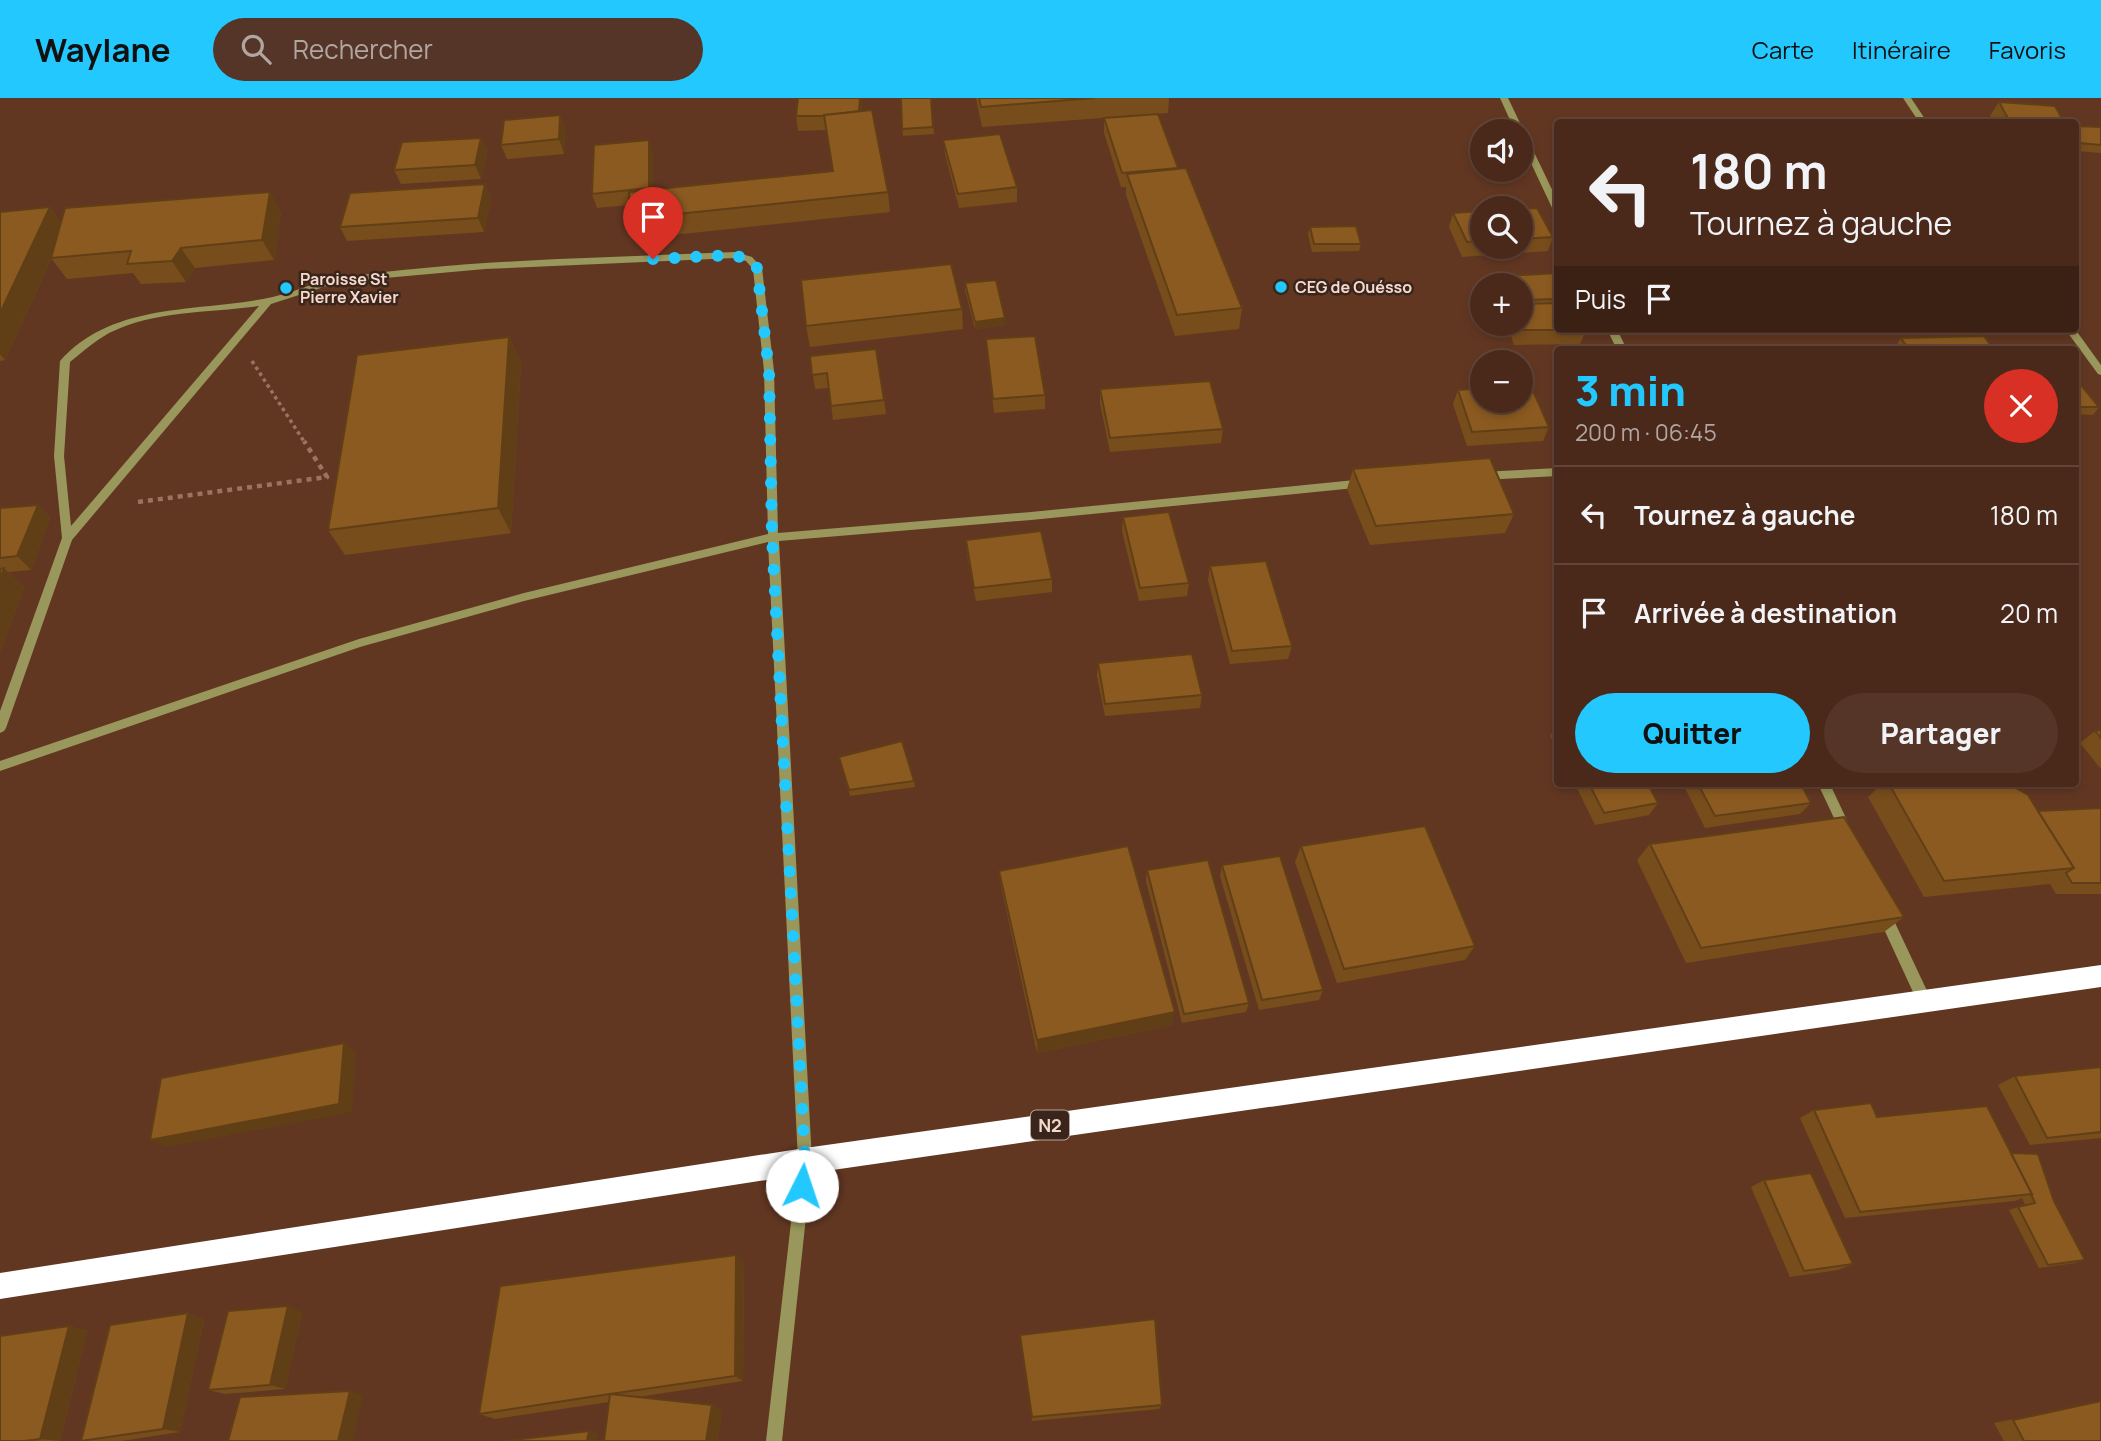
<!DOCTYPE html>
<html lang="fr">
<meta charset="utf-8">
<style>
:root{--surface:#4a291a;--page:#543527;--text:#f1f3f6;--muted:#b2a6a2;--line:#614539;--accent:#23c9fe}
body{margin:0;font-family:Manrope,sans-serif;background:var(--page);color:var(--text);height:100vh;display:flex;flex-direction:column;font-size:26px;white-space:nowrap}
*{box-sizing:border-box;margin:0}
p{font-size:23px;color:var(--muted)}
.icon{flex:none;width:38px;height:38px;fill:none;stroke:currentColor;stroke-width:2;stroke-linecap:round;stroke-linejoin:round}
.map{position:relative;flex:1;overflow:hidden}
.panel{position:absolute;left:1554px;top:248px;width:525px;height:441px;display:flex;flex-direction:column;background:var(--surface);border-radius:7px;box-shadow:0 4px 10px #0003,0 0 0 2px var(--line)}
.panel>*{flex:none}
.top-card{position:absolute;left:1554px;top:21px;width:525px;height:214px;border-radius:7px;box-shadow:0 4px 10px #0003,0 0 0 2px var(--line);background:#4a291a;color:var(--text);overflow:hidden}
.fabs{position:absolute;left:1470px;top:21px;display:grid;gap:14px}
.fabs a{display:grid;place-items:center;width:63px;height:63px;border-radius:50%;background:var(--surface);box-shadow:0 4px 10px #0003,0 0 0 2px var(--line);font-size:35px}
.pin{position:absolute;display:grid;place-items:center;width:60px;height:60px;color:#fff;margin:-72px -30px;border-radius:50% 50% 50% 0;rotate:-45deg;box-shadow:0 0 7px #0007}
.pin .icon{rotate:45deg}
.me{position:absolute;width:77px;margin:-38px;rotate:4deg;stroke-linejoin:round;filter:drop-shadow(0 0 5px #0008)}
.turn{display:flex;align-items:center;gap:24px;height:147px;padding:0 21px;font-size:32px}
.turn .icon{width:91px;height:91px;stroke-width:2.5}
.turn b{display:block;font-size:49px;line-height:60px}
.then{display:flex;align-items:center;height:66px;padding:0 21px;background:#0003;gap:14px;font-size:26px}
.round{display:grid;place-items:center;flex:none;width:74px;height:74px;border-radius:37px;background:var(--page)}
.head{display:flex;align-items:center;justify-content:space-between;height:119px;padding:0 21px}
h1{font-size:42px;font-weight:800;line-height:52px;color:var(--accent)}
.primary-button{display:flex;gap:14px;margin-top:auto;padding:14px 21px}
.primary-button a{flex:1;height:80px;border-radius:42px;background:var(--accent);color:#111;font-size:28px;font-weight:800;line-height:80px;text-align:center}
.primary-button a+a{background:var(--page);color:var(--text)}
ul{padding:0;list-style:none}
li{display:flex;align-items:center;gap:21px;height:98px;padding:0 21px;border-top:2px solid var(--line)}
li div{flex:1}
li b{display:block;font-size:26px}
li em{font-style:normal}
header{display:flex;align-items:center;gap:42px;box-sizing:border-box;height:98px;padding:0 35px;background:var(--accent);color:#111}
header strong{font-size:33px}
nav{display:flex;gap:38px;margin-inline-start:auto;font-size:24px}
.search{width:490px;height:63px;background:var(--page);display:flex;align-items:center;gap:18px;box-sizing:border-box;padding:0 24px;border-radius:38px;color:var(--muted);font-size:26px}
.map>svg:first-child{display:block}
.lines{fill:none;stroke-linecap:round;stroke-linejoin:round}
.path-far1{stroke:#997462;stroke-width:3.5;stroke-dasharray:3.5 3.5;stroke-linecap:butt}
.path{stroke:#997462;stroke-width:4.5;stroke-dasharray:5 5;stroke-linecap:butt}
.minor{fill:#99975b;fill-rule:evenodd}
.highway{fill:#fff;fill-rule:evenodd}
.wall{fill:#784d1c}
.shaded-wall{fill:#613f16}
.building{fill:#8b5a20;stroke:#613f16;stroke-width:2}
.route{stroke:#23c9fe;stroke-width:12;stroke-dasharray:0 21.6}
.poi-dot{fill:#23c9fe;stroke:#39251b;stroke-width:2.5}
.labels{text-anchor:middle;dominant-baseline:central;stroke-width:5;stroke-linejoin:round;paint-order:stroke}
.far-poi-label{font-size:16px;font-weight:bold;fill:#f4d9cc;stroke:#39251b;text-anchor:start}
.shield{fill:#39251b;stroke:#bca397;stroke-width:2}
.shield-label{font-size:18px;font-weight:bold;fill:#f4d9cc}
</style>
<header>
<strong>Waylane</strong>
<div class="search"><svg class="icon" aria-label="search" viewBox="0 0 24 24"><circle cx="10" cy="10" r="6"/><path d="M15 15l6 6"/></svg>Rechercher</div>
<nav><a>Carte</a><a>Itinéraire</a><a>Favoris</a></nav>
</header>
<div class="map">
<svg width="2101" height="1343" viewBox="0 0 2101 1343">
<rect width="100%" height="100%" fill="#623722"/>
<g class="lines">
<!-- path-far1 -->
<path class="path-far1" d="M252 263 305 345"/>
<!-- path -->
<path class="path" d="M138 404 327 379 304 343"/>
<!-- minor -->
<g class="minor">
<path d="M1500 0H1508L1558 104V116L1554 114 1521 44V33H1515Z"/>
<path d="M1903 0H1911L1927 24H1919Z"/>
<path d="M735 154 752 159 762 170 774 273 778 435 1031 414 1365 381 1370 385 1365 389 1031 422 779 443 812 1063 782 1343H766L798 1063 768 444 524 503 360 549 0 673V663L359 541 524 495 768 436 764 273 753 171 746 163 735 160 485 171 385 180 327 188 271 206 72 442 6 630 4 633 0 635V613L62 440 54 358 60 263C112 205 193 214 263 201 289 197 313 184 339 180 470 161 603 160 735 154ZM259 208 71 428 64 358 70 264C82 254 95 243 109 235 155 212 209 215 259 208Z"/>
<path d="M1607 231H1617L1627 252H1617Z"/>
<path d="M2065 231H2075L2101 267V277L2098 276Z"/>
<path d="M1558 370V378L1481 382 1476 378 1481 374Z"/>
<path d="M1818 686H1830L1852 733 1850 737 1846 738 1842 737Z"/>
<path d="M1884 810 1889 812 1929 897 1931 902 1929 907 1924 908 1919 907 1877 816 1879 812Z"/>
</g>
<!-- highway -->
<path class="highway" d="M2101 867V889L805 1076 0 1201V1175L805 1050Z"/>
</g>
<!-- wall -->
<g class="wall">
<path d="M798 0H862L861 13 888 94 890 114 635 141 629 121V107L597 110 592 96 653 57V92L833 73 826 32 798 33 796 18Z"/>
<path d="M901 0H931L934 36 903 38Z"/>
<path d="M976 0H1169L1168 15 982 29Z"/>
<path d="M1999 4 2064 24H1993L1990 18Z"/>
<path d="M560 17 565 32 564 56 507 61 501 47Z"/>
<path d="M1104 20 1178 70 1242 210 1239 231 1175 238 1126 97V89H1121L1104 35Z"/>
<path d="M2076 28 2101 29V55L2076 53Z"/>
<path d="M481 40 487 54 481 81 401 86 394 72Z"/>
<path d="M943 42 1017 89V104L959 110 945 56Z"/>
<path d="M485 86 491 101 484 134 347 143 340 129Z"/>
<path d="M50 109 61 125 281 114 274 162 195 170 186 184 141 186 133 175 67 181 51 160 52 159 5 262 0 263V114Z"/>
<path d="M1521 111 1553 139 1548 153 1462 159 1449 129 1453 115 1482 113V149H1521Z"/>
<path d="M1310 129 1361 146 1359 153 1312 154 1308 136Z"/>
<path d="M1558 175V231L1586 232 1580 246 1514 247 1507 226H1521V187H1501L1504 178Z"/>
<path d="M965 185 1005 220V227L975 231 965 192Z"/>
<path d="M962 211 963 231 810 249 806 228Z"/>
<path d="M509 239 521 265 511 435 345 457 328 432Z"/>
<path d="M1901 240 1994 252H1893Z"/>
<path d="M986 241 1045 297V311L994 315Z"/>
<path d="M810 258 884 302 886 316 833 322 829 290 815 291Z"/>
<path d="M2076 288 2099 309 2093 317 2076 316Z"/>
<path d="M1100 291 1223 331 1221 345 1110 354 1100 305Z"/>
<path d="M1458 292 1549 329 1543 343 1467 348 1453 306Z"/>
<path d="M1353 371 1514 416 1505 435 1370 447 1347 391Z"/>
<path d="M38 407 50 420 31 472 8 474 24 490 0 554V410Z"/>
<path d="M1123 419 1189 485 1187 498 1139 503 1122 433Z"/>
<path d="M966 442 1052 481V494L976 503 967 456Z"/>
<path d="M1210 468 1292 548 1288 561 1230 566 1208 482Z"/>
<path d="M1098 565 1202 597 1200 610 1105 618 1097 578Z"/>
<path d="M1558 625V652L1550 638Z"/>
<path d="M2101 632V671L2080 645 2095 633Z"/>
<path d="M839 659 914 683 915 689 850 698Z"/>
<path d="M1575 686H1648L1658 705 1649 717 1595 727Z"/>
<path d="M1683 686H1801L1811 705 1800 716 1705 730Z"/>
<path d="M1882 686H2040L2012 688 2038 713 2101 710V796H2056L2050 786 1924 799 1868 699Z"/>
<path d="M1650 746 1904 819 1884 834 1686 865 1637 762Z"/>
<path d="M1301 748 1475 848 1465 862 1337 885 1295 764Z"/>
<path d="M1222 767 1323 892 1319 902 1259 912 1220 778Z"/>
<path d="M1147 772 1249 905 1246 914 1182 925 1146 783Z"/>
<path d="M999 773 1172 927 1037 955 1001 788Z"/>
<path d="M2101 969V1040L2030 1047 1998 987 2015 978Z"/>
<path d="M1814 1012 1877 1019 2011 1055 2054 1103 2085 1162 2075 1165 2039 1170 2009 1112 2025 1107 2022 1100 2015 1103 1845 1120 1800 1020Z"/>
<path d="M1764 1082 1853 1166 1838 1172 1790 1179 1751 1089Z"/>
<path d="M744 1165 743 1283 638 1299 722 1312 717 1343H604L609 1304 495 1321 479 1316Z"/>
<path d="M302 1214 285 1291 225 1296 208 1292Z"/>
<path d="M204 1221 180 1334 121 1343H81Z"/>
<path d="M69 1228 87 1233 60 1343H0Z"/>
<path d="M1020 1237 1162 1307 1159 1311 1032 1323Z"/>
<path d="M2101 1303V1343H2004L1994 1325Z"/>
</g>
<!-- shaded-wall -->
<g class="shaded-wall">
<path d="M860 0H862L861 31 859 16Z"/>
<path d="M560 17 565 32 564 56 559 41Z"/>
<path d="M481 40 487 54 481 81 475 67Z"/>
<path d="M649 42 653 57V105L649 90Z"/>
<path d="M485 86 491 101 484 134 478 120Z"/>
<path d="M270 94 281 114 274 162 262 142Z"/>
<path d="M50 109 65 130 5 262 0 256V215Z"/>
<path d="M181 150 195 170 186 184 172 163Z"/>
<path d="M1005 220V227L975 231V224Z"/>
<path d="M509 239 521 265 511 435 498 410Z"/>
<path d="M38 407 50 420 31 472 17 458Z"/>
<path d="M4 470 24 490 0 554V481Z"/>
<path d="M1175 914 1172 927 1037 955V942Z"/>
<path d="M344 945 356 954 352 1014 166 1049 150 1042Z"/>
<path d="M736 1157 744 1165 743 1283 735 1278Z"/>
<path d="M288 1208 302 1214 285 1291 270 1287Z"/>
<path d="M188 1215 204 1221 180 1334 163 1331Z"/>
<path d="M69 1228 87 1233 60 1343 40 1341Z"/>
<path d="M350 1293 363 1297 353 1343H338Z"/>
<path d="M712 1307 722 1312 717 1343H706Z"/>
<path d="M589 1333 598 1336 597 1343H587Z"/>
</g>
<!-- building -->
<g class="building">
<path d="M798 0H860L859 13 824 18H796Z"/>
<path d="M901 0H931L933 29 902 31Z"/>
<path d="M979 0H1094L981 9Z"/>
<path d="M1999 4 2055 8 2064 24H2010Z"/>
<path d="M872 12 888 94 629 121V94L833 73 824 17Z"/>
<path d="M1158 16 1178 70 1122 75 1104 20Z"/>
<path d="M560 17 559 41 501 47 504 22Z"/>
<path d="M2076 28 2101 29V47L2079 45 2076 39Z"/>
<path d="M1000 36 1017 89 958 96 943 42Z"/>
<path d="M481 40 475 67 394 72 402 44Z"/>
<path d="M649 42V90L592 96 594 47Z"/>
<path d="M1186 70 1242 210 1177 217 1127 76Z"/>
<path d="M485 86 478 120 340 129 350 95Z"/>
<path d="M270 94 262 142 181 150 172 163 127 166 131 153 51 160 65 110Z"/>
<path d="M50 109 0 215V114Z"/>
<path d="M1537 110 1553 139 1521 141V111Z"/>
<path d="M1482 113V143L1467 144 1453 115Z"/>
<path d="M1356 128 1361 146H1314L1310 129Z"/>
<path d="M951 166 962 211 806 228 801 182Z"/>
<path d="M1558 175V201L1521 202V187H1508L1504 178Z"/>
<path d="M996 182 1005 220 975 224 965 185Z"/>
<path d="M1558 205V231L1586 232H1520L1517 226H1521V206Z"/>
<path d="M1035 238 1045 297 993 301 986 241Z"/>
<path d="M1984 238 1994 252H1909L1901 240Z"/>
<path d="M509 239 498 410 328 432 357 257Z"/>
<path d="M876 251 884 302 831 308 827 275 812 277 810 258Z"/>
<path d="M1210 283 1223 331 1110 340 1100 291Z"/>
<path d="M2081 287 2099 309H2076V288Z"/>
<path d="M1521 288H1531L1549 329 1472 334 1458 292 1482 290V303H1521Z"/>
<path d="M1490 360 1514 416 1376 428 1353 371Z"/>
<path d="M38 407 17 458 0 460V410Z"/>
<path d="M1169 414 1189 485 1140 490 1123 419Z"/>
<path d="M1041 433 1052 481 974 490 966 442Z"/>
<path d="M1266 463 1292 548 1232 553 1210 468Z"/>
<path d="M4 470 0 481V471Z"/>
<path d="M1192 556 1202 597 1105 606 1098 565Z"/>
<path d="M2101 632V640L2095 633Z"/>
<path d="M902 643 914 683 849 692 839 659Z"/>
<path d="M1589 686H1648L1658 705 1604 715Z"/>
<path d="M1698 686H1801L1811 705 1715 718Z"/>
<path d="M1889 686H2009L2028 697 2074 770 1944 783Z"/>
<path d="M2101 710V785H2072L2066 775 2074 770 2038 713Z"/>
<path d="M1844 719 1904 819 1701 850 1650 746Z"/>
<path d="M1425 728 1475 848 1344 871 1301 748Z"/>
<path d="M1128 748 1175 914 1037 942 999 773Z"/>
<path d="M1280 758 1323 892 1262 902 1222 767Z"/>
<path d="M1208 762 1249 905 1184 916 1147 772Z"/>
<path d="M344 945 339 1006 150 1042 161 980Z"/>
<path d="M2101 969V1034L2047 1040 2015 978Z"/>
<path d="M1871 1005 1877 1019 1987 1008 2032 1096 1860 1114 1814 1012Z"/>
<path d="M2011 1055 2038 1056 2054 1103 2085 1162 2048 1167 2018 1109 2035 1105 2031 1096H2032Z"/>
<path d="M1811 1075 1853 1166 1804 1173 1764 1082Z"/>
<path d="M736 1157 735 1278 610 1296 712 1307 706 1343H604L610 1296 479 1316 500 1188Z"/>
<path d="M288 1208 270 1287 208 1292 228 1213Z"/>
<path d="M188 1215 163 1331 81 1343 110 1227Z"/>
<path d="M1155 1221 1162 1307 1032 1319 1020 1237Z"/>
<path d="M69 1228 40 1341 24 1343H0V1238Z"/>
<path d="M350 1293 338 1343H228L240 1299Z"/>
<path d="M2101 1303V1343H2024L2013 1322Z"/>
<path d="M589 1333 587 1343H505Z"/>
</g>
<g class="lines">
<!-- route -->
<path class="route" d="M653 161 734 157 749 162 757 170 769 273 772 439 805 1063 802 1088"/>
</g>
<!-- markers -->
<g class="poi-dot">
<circle cx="1281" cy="189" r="7"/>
<circle cx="286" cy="190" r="7"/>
</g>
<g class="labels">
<!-- far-poi labels -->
<g class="far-poi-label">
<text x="300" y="181">Paroisse St<tspan x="300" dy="18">Pierre Xavier</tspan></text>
<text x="1295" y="189">CEG de Ouésso</text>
</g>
<!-- shield labels -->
<rect class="shield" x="1031" y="1012.5" width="38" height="29" rx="5"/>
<g class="shield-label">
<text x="1050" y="1027">N2</text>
</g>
</g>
</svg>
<div class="fabs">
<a><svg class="icon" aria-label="sound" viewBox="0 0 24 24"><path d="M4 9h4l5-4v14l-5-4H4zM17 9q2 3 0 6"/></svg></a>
<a><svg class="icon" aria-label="search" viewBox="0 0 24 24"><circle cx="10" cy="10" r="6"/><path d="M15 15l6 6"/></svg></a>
<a>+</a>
<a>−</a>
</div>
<div class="pin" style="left:653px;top:161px;background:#d93025"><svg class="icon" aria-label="arrive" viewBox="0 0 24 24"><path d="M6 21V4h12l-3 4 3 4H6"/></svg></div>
<svg class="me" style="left:802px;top:1088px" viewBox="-20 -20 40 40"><circle r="19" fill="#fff"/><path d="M0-13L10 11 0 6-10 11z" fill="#23c9fe"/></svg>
<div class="top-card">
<div class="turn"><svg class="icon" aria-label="left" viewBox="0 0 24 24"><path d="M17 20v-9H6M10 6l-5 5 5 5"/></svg><div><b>180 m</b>Tournez à gauche</div></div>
<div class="then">Puis<svg class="icon" aria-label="arrive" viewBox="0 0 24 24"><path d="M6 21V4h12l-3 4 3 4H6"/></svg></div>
</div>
<section class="panel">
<div class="head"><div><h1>3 min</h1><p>200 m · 06:45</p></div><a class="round" style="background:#d93025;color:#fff"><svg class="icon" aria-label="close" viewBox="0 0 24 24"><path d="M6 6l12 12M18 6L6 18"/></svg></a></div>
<ul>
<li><svg class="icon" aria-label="left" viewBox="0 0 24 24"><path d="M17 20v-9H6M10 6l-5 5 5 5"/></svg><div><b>Tournez à gauche</b></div><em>180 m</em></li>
<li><svg class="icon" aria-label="arrive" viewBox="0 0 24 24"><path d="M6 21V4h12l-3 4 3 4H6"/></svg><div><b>Arrivée à destination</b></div><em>20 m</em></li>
</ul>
<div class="primary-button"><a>Quitter</a><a>Partager</a></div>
</section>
</div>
